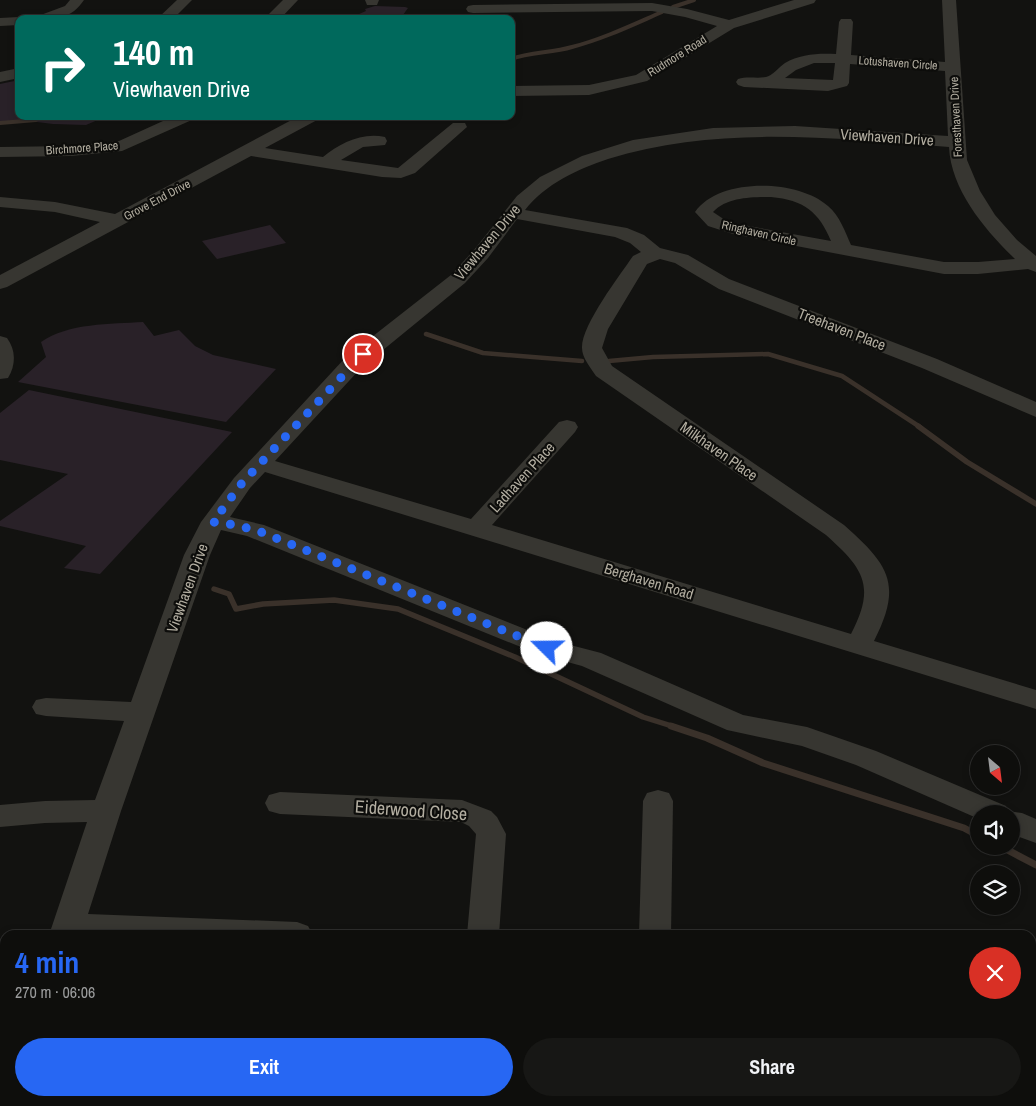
<!DOCTYPE html>
<meta charset="utf-8">
<style>
:root{--surface:#0e0e0c;--page:#171715;--text:#f1f3f6;--muted:#9b9c9d;--line:#2e2e2d;--accent:#2767f3}
body{margin:0;font-family:"Archivo Narrow",sans-serif;background:var(--page);color:var(--text);height:100vh;display:flex;flex-direction:column;font-size:19px;white-space:nowrap}
*{box-sizing:border-box;margin:0}
p{font-size:16px;color:var(--muted)}
.icon{flex:none;width:28px;height:28px;fill:none;stroke:currentColor;stroke-width:2;stroke-linecap:round;stroke-linejoin:round}
.map{position:relative;flex:1;overflow:hidden}
.panel{position:absolute;left:0px;top:930px;width:1036px;height:176px;display:flex;flex-direction:column;background:var(--surface);border-radius:15px 15px 0 0;box-shadow:0 2px 8px #0003,0 0 0 1px var(--line)}
.panel>*{flex:none}
.guide{position:absolute;left:15px;top:15px;width:500px;height:105px;border-radius:10px;box-shadow:0 2px 8px #0003,0 0 0 1px var(--line);background:#00695c;color:#fff;overflow:hidden}
.needle{width:32px;rotate:152deg}
.buttons{position:absolute;left:970px;top:745px;display:grid;gap:10px}
.buttons a{display:grid;place-items:center;width:50px;height:50px;border-radius:50%;background:var(--surface);box-shadow:0 2px 8px #0003,0 0 0 1px var(--line);font-size:25px}
.pin{position:absolute;display:grid;place-items:center;width:42px;height:42px;color:#fff;margin:-21px;border:2px solid #fff;border-radius:50%;box-shadow:0 1px 5px #0007}
.me{position:absolute;width:55px;margin:-28px;rotate:292deg;stroke-linejoin:round;filter:drop-shadow(0 0 4px #0008)}
.turn{display:flex;align-items:center;gap:18px;height:105px;padding:0 15px;font-size:22px}
.turn .icon{width:65px;height:65px;stroke-width:2.5}
.turn b{display:block;font-size:35px;line-height:42px}
.round{display:grid;place-items:center;flex:none;width:52px;height:52px;border-radius:26px;background:var(--page)}
.head{display:flex;align-items:center;justify-content:space-between;height:85px;padding:0 15px}
h1{font-size:30px;font-weight:700;line-height:38px;color:var(--accent)}
.cta{display:flex;gap:10px;margin-top:auto;padding:10px 15px}
.cta a{flex:1;height:58px;border-radius:30px;background:var(--accent);color:#fff;font-size:20px;font-weight:700;line-height:58px;text-align:center}
.cta a+a{background:var(--page);color:var(--text)}
.map>svg:first-child{display:block}
.green{fill:#292128}
.lines{fill:none;stroke-linecap:round;stroke-linejoin:round}
.stream-far3{stroke:#3a312a;stroke-width:4}
.stream-far2{stroke:#3a312a;stroke-width:4.5}
.stream-far1{stroke:#3a312a;stroke-width:5.5}
.stream{stroke:#3a312a;stroke-width:7}
.minor{fill:#373631;fill-rule:evenodd}
.route{stroke:#2767f3;stroke-width:9;stroke-dasharray:0 16.2}
.labels{text-anchor:middle;dominant-baseline:central;stroke-width:4.5;stroke-linejoin:round;paint-order:stroke}
.far-street-label{font-size:12px;fill:#b3aea1;stroke:#0d0d0b}
.street-label{font-size:15px;fill:#b3aea1;stroke:#0d0d0b}
.near-street-label{font-size:18px;fill:#b3aea1;stroke:#0d0d0b}
</style>
<div class="map">
<svg width="1036" height="1106" viewBox="0 0 1036 1106">
<rect width="100%" height="100%" fill="#121210"/>
<!-- green -->
<g class="green">
<path d="M375 6 405 7 408 8 400 19H348L366 11 365 9Z"/>
<path d="M19 80V116H107L86 125 53 124 21 120 0 122V84Z"/>
<path d="M270 225 286 243 217 259 202 241Z"/>
<path d="M143 322 154 336 179 330 195 346 213 355 276 369 226 422 18 382 46 357 41 342C68 323 111 324 143 322Z"/>
<path d="M29 390 232 432 100 574 64 568 86 546 0 526V521L68 474 0 460V413Z"/>
</g>
<g class="lines">
<!-- stream-far3 -->
<g class="stream-far3">
<path d="M673 7 694 0"/>
<path d="M511 59C531 52 552 53 572 47 603 39 632 25 662 12"/>
<path d="M0 123 36 120 41 116"/>
</g>
<!-- stream-far2 -->
<g class="stream-far2">
<path d="M426 334 483 353 582 361"/>
<path d="M609 361 653 357 768 354 842 376 920 427"/>
</g>
<!-- stream-far1 -->
<g class="stream-far1">
<path d="M918 426 967 462 1036 504"/>
<path d="M214 589 229 594 236 609 263 604 334 600 398 609 515 657 643 717 675 727"/>
</g>
<!-- stream -->
<g class="stream">
<path d="M671 726 707 738 763 763 964 828 979 836"/>
<path d="M1000 846 1036 865"/>
</g>
<!-- minor -->
<g class="minor">
<path d="M70 0H84C71 19 58 19 36 19L38 16 65 6Z"/>
<path d="M177 0H192L173 19H157Z"/>
<path d="M283 0H298L280 19H264Z"/>
<path d="M365 0H379L377 5H367Z"/>
<path d="M794 0H816L814 3 734 28 647 81 589 95 511 96V86L589 85 636 75 717 26 685 17 652 11 473 13 468 12 466 9 468 6 473 5 652 3 687 9 729 20Z"/>
<path d="M942 0H956L967 160 980 191 995 215 1017 240 1036 256V272L1028 269 978 274H944L733 234 708 226 695 212C719 177 798 179 828 206 840 216 845 232 851 245L944 262H978L1015 259C985 230 951 190 949 147 835 139 719 124 608 159 578 169 545 184 525 210L627 228 644 235 660 248 688 255 729 279 937 359 1036 402V417L922 368 719 289 675 263 660 259 647 264 608 329 602 348 612 366 844 525C889 565 903 584 874 641L1036 690V709L265 472 250 488 230 517 264 525 555 641 601 653 743 715 807 727 876 751 1006 806 1008 811 1022 813 1036 819V843L1011 834V814H979V819L856 765 802 746 727 730 582 666 538 654 247 536 221 530 210 555 121 811 88 914 297 922 308 926 313 935H49L87 822 45 823 0 827V805L45 801 95 800 124 721 46 716 36 714 32 707 36 700 46 698 131 702 184 555 201 522 234 478 345 358 451 275 474 250 517 196 540 177 582 156 633 140 713 128 795 126 948 136 945 71 850 64 849 83 847 86 828 91 744 87 738 85 736 82 738 79C748 76 757 79 766 77 772 76 779 67 785 63 800 54 819 53 836 54L839 22 841 19H851L853 22 851 55 945 62ZM814 63H835L833 80 785 78 796 70ZM771 197C804 200 819 212 831 241L738 224 725 220 713 212C727 197 752 197 771 197ZM517 219 615 237 630 243 641 252 633 256C620 275 581 326 582 348 582 358 591 368 596 376L826 535C864 569 876 586 851 634L492 525 575 432 578 427 575 422 567 420 559 422 471 519 275 461 361 368 465 283 488 258Z"/>
<path d="M19 17 25 19H19V25L0 26V18Z"/>
<path d="M19 68V78L0 82V72Z"/>
<path d="M174 116H196L194 119 122 151 71 156 0 157V147L71 146 119 141Z"/>
<path d="M299 116H321L319 119 265 148 323 157C340 143 362 132 385 137L387 141 385 145 363 147 341 160 398 168 453 123H465L467 127 415 173 401 178 382 177 251 156 7 287 0 289V275L100 222 55 212 0 207V197L55 202 115 214Z"/>
<path d="M0 336 7 338C16 350 16 365 8 378L0 379Z"/>
<path d="M658 790 669 793 673 801 671 935H639L643 801 647 793Z"/>
<path d="M280 792 462 800 491 811 497 817 506 834 499 935H467L476 834 469 826 461 822 280 814 269 811 265 803 269 795Z"/>
<path d="M1031 996 1036 998V1026L1031 1024Z"/>
<rect x="26" y="1101" width="36" height="5"/>
<rect x="640" y="1101" width="36" height="5"/>
<path d="M829 1101H865L866 1106H830Z"/>
</g>
</g>
<g class="lines">
<!-- route -->
<path class="route" d="M363 354 242 483 213 522 229 524 256 530 547 648"/>
</g>
<g class="labels">
<!-- far-street labels -->
<g class="far-street-label">
<text transform="translate(677 56) rotate(-32)">Rudmore Road</text>
<text transform="translate(898 63) rotate(4)">Lotushaven Circle</text>
<text transform="translate(956 117) rotate(-93)">Foresthaven Drive</text>
<text transform="translate(82 148) rotate(-4)">Birchmore Place</text>
<text transform="translate(157 200) rotate(-28)">Grove End Drive</text>
<text transform="translate(759 233) rotate(13)">Ringhaven Circle</text>
</g>
<!-- street labels -->
<g class="street-label">
<text transform="translate(887 137) rotate(4)">Viewhaven Drive</text>
<text transform="translate(487 242) rotate(-50)">Viewhaven Drive</text>
<text transform="translate(842 329) rotate(21)">Treehaven Place</text>
<text transform="translate(719 451) rotate(35)">Milkhaven Place</text>
<text transform="translate(522 477) rotate(-48)">Ladhaven Place</text>
<text transform="translate(649 581) rotate(17)">Berghaven Road</text>
<text transform="translate(187 588) rotate(-70)">Viewhaven Drive</text>
</g>
<!-- near-street labels -->
<g class="near-street-label">
<text transform="translate(411 810) rotate(4)">Eiderwood Close</text>
</g>
</g>
</svg>
<div class="buttons">
<a><svg class="needle" viewBox="-14 -14 28 28"><path d="M0-13l5 13h-10z" fill="#e53935"/><path d="M0 13l5-13h-10z" fill="#9b9c9d"/></svg></a>
<a><svg class="icon" aria-label="sound" viewBox="0 0 24 24"><path d="M4 9h4l5-4v14l-5-4H4zM17 9q2 3 0 6"/></svg></a>
<a><svg class="icon" aria-label="layers" viewBox="0 0 24 24"><path d="M12 4l9 5-9 5-9-5zM3 14l9 5 9-5"/></svg></a>
</div>
<div class="pin" style="left:363px;top:354px;background:#d93025"><svg class="icon" aria-label="arrive" viewBox="0 0 24 24"><path d="M6 21V4h12l-3 4 3 4H6"/></svg></div>
<svg class="me" style="left:547px;top:648px" viewBox="-20 -20 40 40"><circle r="19" fill="#fff"/><path d="M0-13L10 11 0 6-10 11z" fill="#2767f3"/></svg>
<div class="guide">
<div class="turn"><svg class="icon" aria-label="right" viewBox="0 0 24 24"><path d="M7 20v-9h11M14 6l5 5-5 5"/></svg><div><b>140 m</b>Viewhaven Drive</div></div>
</div>
<section class="panel">
<div class="head"><div><h1>4 min</h1><p>270 m · 06:06</p></div><a class="round" style="background:#d93025;color:#fff"><svg class="icon" aria-label="close" viewBox="0 0 24 24"><path d="M6 6l12 12M18 6L6 18"/></svg></a></div>
<div class="cta"><a>Exit</a><a>Share</a></div>
</section>
</div>
